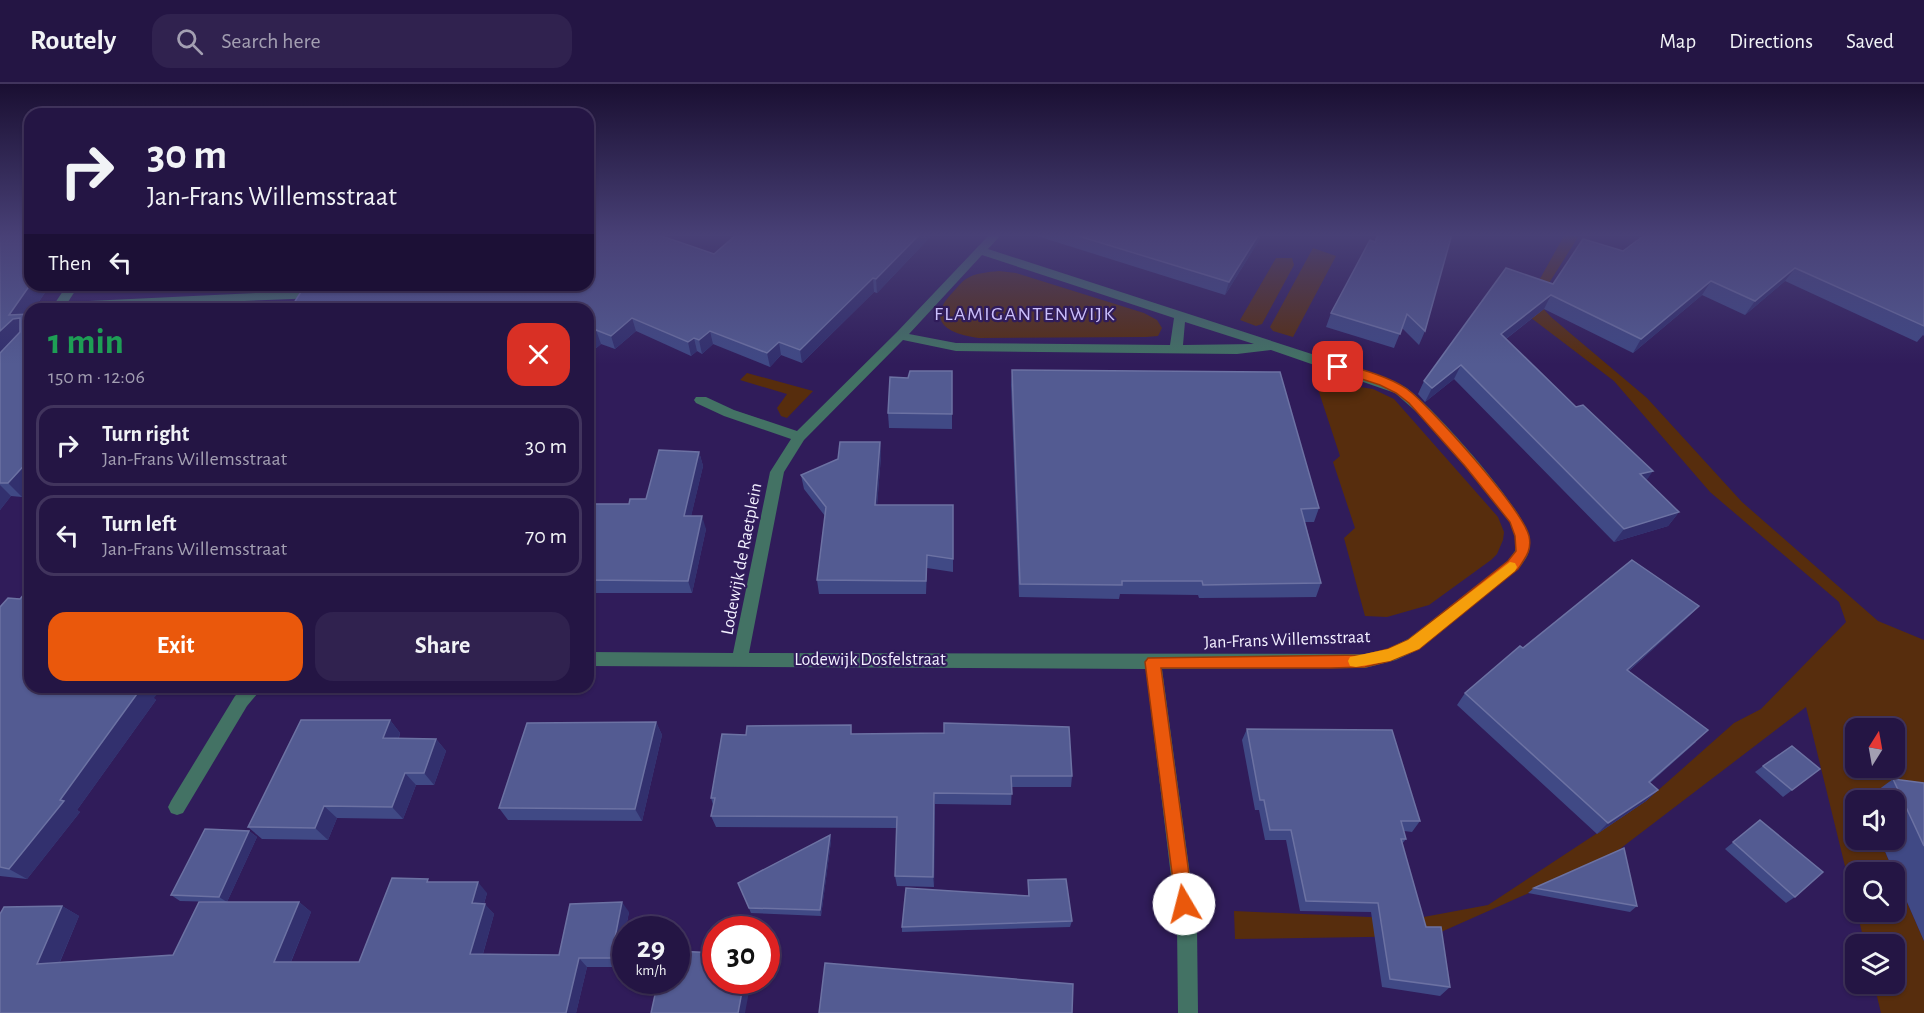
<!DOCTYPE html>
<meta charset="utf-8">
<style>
:root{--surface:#241544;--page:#30224f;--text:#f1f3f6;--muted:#a39fb2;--line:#41345d;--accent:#ea580c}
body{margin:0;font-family:"Alegreya Sans",sans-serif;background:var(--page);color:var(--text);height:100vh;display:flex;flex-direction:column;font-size:22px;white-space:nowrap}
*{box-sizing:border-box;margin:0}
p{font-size:20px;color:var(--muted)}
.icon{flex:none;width:33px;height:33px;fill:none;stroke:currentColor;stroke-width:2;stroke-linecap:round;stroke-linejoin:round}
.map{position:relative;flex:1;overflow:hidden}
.drawer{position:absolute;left:24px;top:219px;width:570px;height:390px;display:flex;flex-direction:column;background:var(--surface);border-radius:18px;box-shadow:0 2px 4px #0004,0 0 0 2px var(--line)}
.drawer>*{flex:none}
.hud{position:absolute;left:24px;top:24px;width:570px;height:183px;border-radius:18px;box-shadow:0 2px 4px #0004,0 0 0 2px var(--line);background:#241544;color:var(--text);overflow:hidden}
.needle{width:39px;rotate:11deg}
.tools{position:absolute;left:1845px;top:634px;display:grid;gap:12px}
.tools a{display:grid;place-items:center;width:60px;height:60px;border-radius:12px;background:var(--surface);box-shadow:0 2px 4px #0004,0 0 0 2px var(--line);font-size:30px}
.speed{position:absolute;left:612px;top:832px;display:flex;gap:12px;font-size:30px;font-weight:700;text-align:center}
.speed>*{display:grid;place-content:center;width:78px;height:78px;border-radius:50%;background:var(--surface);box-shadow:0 2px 4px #0004,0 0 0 2px var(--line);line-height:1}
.speed small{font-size:15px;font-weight:400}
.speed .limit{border:9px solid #d22;background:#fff;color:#111}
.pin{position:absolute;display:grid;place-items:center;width:51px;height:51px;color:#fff;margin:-26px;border-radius:12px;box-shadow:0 3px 9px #0006}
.me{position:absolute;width:66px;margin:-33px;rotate:352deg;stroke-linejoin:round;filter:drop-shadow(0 0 4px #0008)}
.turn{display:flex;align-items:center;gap:21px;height:126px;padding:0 24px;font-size:27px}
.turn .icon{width:78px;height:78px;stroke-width:2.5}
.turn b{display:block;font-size:42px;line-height:51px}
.then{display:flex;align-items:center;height:57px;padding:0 24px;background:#0003;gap:12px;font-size:22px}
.round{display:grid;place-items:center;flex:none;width:63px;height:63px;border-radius:18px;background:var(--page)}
.headline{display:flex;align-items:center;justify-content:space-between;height:102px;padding:0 24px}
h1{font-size:36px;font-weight:600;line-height:45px;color:#1e9e55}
.cta{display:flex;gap:12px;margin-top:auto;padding:12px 24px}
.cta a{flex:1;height:69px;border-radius:18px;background:var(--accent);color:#fff;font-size:24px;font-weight:600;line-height:69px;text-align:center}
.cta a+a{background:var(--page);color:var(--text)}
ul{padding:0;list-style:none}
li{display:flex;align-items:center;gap:18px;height:81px;margin:0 12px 9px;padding:0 12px;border:3px solid var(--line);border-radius:18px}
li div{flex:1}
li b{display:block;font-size:22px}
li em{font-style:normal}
header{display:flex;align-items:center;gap:36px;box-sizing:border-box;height:84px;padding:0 30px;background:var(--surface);border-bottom:2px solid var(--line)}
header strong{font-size:28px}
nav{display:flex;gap:33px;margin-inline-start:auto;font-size:21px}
.search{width:420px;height:54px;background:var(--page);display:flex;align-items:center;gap:15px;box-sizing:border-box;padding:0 21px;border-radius:18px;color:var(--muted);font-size:22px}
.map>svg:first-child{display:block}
.green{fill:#572d0d;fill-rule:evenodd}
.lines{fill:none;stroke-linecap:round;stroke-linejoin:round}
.minor{fill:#437264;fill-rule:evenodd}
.wall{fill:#404985}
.shaded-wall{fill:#32306e}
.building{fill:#535b92;stroke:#6c72a3;stroke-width:1.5}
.route{fill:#ea580c;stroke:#983908;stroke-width:1.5}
.slow{fill:#f59e0b}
.labels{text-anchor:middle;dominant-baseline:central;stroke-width:4.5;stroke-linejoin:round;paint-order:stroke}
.street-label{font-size:18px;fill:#f2efff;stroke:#301c5a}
.neighbourhood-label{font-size:20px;letter-spacing:1.5px;fill:#cbbffc;stroke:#301c5a}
</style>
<header>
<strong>Routely</strong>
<div class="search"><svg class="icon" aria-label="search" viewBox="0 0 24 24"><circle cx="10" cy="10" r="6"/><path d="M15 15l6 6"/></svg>Search here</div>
<nav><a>Map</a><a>Directions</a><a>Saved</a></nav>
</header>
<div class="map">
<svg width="1924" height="929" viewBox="0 0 1924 929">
<rect width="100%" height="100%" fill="#301c5a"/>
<!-- green -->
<g class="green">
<path d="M1565 150H1580L1537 218 1551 233 1647 314 1742 418 1878 537 1924 556V724L1894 717H1856V756H1880L1894 789H1856L1855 823 1806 623 1608 774 1432 852 1235 855 1234 827 1413 835 1488 821 1646 717 1734 639 1761 625 1846 538 1839 518 1710 408 1614 297 1522 227ZM1856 645H1894V684H1856Z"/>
<path d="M1313 164 1336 172 1293 253 1273 247 1270 243Z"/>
<path d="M1276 174H1292L1294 181 1262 240 1256 242 1240 236Z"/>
<path d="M999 187 1016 189 1144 229 1157 236 1162 244 1158 252 1146 253 979 254C949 250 924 238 953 208 957 204 961 198 966 195 975 189 988 188 999 187Z"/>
<path d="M747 289 813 307 787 334 781 332 777 324 787 310 740 296Z"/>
<path d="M1315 296 1373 305 1394 315 1498 433 1504 448 1503 456 1497 470 1491 476 1429 521 1387 533 1365 532 1344 454 1355 444 1333 378 1340 372Z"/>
<path d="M1894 789 1924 857V929H1881L1874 900H1894V861H1865L1857 828H1894Z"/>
</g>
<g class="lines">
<!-- minor -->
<g class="minor">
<path d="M990 150H1002L988 165 1358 285C1373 291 1392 295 1405 303 1430 319 1524 425 1529 452 1532 467 1527 474 1518 485L1420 565 1396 576 1365 584 1162 585 1197 842 1198 929H1178L1177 842 1146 585 588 582V568L733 569 770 388 791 355 724 332 696 319 694 316 696 313H706L734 326 797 347 897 248ZM982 171 1174 234 1170 261 956 259 909 250ZM1185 238 1254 260 1183 261ZM903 256 956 267 1237 270 1271 266 1395 309 1420 331 1465 382 1510 438 1515 451V467L1508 477 1408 555 1387 565 1365 570 749 569 784 388 804 356Z"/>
<path d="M67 201H79L68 218 317 206 323 210 317 214 51 225Z"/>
<path d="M244 603H263L247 622 183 729 177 731 171 729 168 723 171 717 235 612Z"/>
</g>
</g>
<!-- wall -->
<g class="wall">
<path d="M0 150 30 201H50L34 225H30L22 413 11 412 0 426Z"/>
<path d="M933 150 877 209 874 208 802 279 781 271 770 283 713 260 702 270 697 267 691 272 636 247 615 265 601 260 588 271V225L294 219 318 201H397L396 204 714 170Z"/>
<path d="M1037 150H1259L1258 158 1225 211 1037 152Z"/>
<path d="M1924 150V252L1923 251 1917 258 1785 197 1745 231 1702 211 1633 269 1544 225 1506 255 1646 397 1679 428 1668 442 1614 458 1454 295 1425 318 1418 310 1424 297 1553 200 1623 167Z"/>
<path d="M1370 156 1425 247 1419 261 1402 244 1394 264 1326 243 1331 229Z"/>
<path d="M1012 286 1319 424 1314 438H1305L1321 499 1316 513 1199 514 1198 511 1120 510 1119 515 1019 513 1011 301Z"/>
<path d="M952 287V345L889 344 888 329 908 294Z"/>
<path d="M880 358 881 372 877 421H953V488L927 484 926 510H819L817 496 825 432 804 405 801 391Z"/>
<path d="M699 368 703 382 691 432 706 445 692 509H588V420H629L646 415Z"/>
<path d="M20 515 156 616 77 726 80 728 27 795 0 792V523Z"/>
<path d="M1699 522 1687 534 1629 587 1696 658 1650 699 1658 706 1646 717 1597 750 1457 621 1465 609 1523 564Z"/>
<path d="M390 636 400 649 399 654 436 655 446 667 434 701H416L403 735 337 734 328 756 262 755 248 743Z"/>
<path d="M656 638 662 651 642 737 508 736 499 724Z"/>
<path d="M1247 645 1420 737 1412 748 1404 747 1406 755 1402 760 1426 843 1450 903 1440 912 1382 903 1371 828 1300 827 1286 756H1265L1259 726H1255L1242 656Z"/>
<path d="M853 650 1072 692 1071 703H1012L1011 721 935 720 934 803 897 802 895 792 897 744 716 743 711 732 713 721 711 714 746 651Z"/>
<path d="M1763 682 1820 685 1783 713 1755 688Z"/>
<path d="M1893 695 1924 699V857L1880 756H1894V717H1863Z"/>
<path d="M1760 736 1795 813 1786 819 1725 765Z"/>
<path d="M249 747 257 753 227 818H299L311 828 291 878H359L431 798 487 809 484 820 494 830 483 870 559 871 629 828 618 883H587L576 929H0L62 822 79 832 60 878 173 871 219 818 180 817 171 811Z"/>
<path d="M830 751 831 757 821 832 751 829 738 799Z"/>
<path d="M1028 796 1072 837 1070 843 902 848V843L1028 812Z"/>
<path d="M1534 804 1637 822 1630 828 1528 809Z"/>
</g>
<!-- shaded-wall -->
<g class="shaded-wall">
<path d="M920 150H933L877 209 876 195Z"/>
<path d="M1259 150H1261L1258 158 1225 211 1229 198Z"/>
<path d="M1795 184 1785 197 1745 231 1755 217Z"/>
<path d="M873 194 874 208 802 279 800 266Z"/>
<path d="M1711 197 1702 211 1633 269 1641 255Z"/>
<path d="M30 201H50L34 225H30V246L0 273V247L9 231Z"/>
<path d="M384 201H397L388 220 381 207Z"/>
<path d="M1551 211 1544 225 1494 264 1501 250Z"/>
<path d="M632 234 636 247 615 265 611 252Z"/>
<path d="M596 246 601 260 588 271V254Z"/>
<path d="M710 247 713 260 702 270 699 256Z"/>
<path d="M694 254 697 267 691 272 688 258Z"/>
<path d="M779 258 781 271 770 283 767 269Z"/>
<path d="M1461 281 1454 295 1425 318 1432 304Z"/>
<path d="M880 358 881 372 876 434 875 421Z"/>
<path d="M699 368 703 382 688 445 684 432Z"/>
<path d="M30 375V403L22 413 8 399Z"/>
<path d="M1653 387 1644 400 1640 390Z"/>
<path d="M0 401 11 412 0 426Z"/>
<path d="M1679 428 1668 442 1614 458 1624 445Z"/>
<path d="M702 432 706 445 692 509 688 497Z"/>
<path d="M1699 522 1687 534 1616 598 1627 586Z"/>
<path d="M140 603H163L154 614 156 616 77 726 80 728 27 795 9 785 60 716Z"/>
<path d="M390 636 400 649 394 667 383 654Z"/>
<path d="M656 638 662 651 642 737 635 725Z"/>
<path d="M436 655 446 667 434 701 424 689Z"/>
<path d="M405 689 416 701 403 735 392 723Z"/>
<path d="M1658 706 1646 717 1597 750 1608 739Z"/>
<path d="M934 709 935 720 934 803 933 793Z"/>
<path d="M324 722 337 734 328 756 315 744Z"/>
<path d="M249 747 257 753 227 818 219 813Z"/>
<path d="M830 751 831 757 821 832 820 826Z"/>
<path d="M478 798 487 809 481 829 472 819Z"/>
<path d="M299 818 311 828 287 887 274 878Z"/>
<path d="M622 818 629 828 618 883 611 874Z"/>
<path d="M485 820 494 830 480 880 470 870Z"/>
<path d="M62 822 79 832 55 889 37 880Z"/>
<path d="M579 874 587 883 576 929H566Z"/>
<path d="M744 897H751L745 929H738Z"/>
</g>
<!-- building -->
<g class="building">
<path d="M0 150H30V201L9 231 30 230V375L8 399H0V269L20 248V234L13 235 0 247Z"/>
<path d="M588 150H656L714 170 737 150H920L876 195 873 194 800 266 779 258 767 269 710 247 699 256 694 254 688 258 632 234 611 252 596 246 588 254V225H145L294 219 304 203 319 201H384L381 207 414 201H588Z"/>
<path d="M1072 150H1259L1229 198Z"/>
<path d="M1378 150H1452L1425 247 1407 230 1400 250 1331 229 1370 156 1375 158Z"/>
<path d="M1646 150H1924V242L1795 184 1755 217 1711 197 1641 255 1551 211 1501 250 1576 323 1583 321 1653 387 1640 390 1679 428 1624 445 1461 281 1432 304 1424 297 1506 184 1553 200 1583 155 1623 167Z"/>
<path d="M1012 286 1280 288 1319 424 1301 425 1321 499 1203 501 1202 497H1122V501L1020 500Z"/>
<path d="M910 287H952V330L888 329 890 293 908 294Z"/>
<path d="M840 358H880L875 421H953V475L927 471 926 497 817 496 826 423 801 391 838 375Z"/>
<path d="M659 366 699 368 684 432H702L688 497 588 496V420H629L630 415H646Z"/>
<path d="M1632 476 1699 522 1627 586 1708 646 1649 698 1658 706 1608 739 1465 609 1520 562 1523 564Z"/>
<path d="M30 503V603H142L60 716 64 717 9 785 0 783V523L8 514 20 515Z"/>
<path d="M301 636H390L383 654 436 655 424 689H405L392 723 324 722 315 744 248 743Z"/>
<path d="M656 638 635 725 499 724 527 639Z"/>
<path d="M944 639 1069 643 1072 692H1011L1012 710 934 709 933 793 895 792 897 733 711 732 715 714H711L722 650 746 651 747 642 851 641V650L944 649Z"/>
<path d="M1247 645 1392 646 1420 737H1401L1406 755H1401L1426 843H1441L1450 903 1390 895 1378 819 1306 817 1291 746H1270L1264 716H1260Z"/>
<path d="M1792 662 1820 685 1792 706 1763 682Z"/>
<path d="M1893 695 1924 699V762Z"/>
<path d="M1760 736 1823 788 1795 813 1733 758Z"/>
<path d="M205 745 249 747 219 813 171 811Z"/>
<path d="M830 751 820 826 749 824 738 799Z"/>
<path d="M1624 764 1637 822 1534 804Z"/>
<path d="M392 794 428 795 427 798H478L472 819 485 820 470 870 559 871 570 820 622 818 611 874H579L566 929H0V830L4 823 62 822 37 880 173 871 199 818H299L274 878H359Z"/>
<path d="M1066 795 1072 837 902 843 906 804 1029 812 1028 796Z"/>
<path d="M676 867 716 869V897H744L738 929H651L658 897H676Z"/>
<path d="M825 879 1073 900 1072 929H819Z"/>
</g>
<!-- sky -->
<linearGradient id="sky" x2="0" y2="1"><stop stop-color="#1a0f32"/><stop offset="0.54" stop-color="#484076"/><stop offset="1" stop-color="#484076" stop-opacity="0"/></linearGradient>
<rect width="1924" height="280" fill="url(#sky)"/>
<!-- route -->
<path class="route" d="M1338 279C1360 285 1388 292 1407 305 1431 323 1522 425 1529 452 1532 466 1526 473 1518 485L1419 565 1390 577 1365 583 1331 584H1161L1193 820 1191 826 1184 828 1178 826 1176 820 1145 578 1148 574 1365 571 1388 565 1408 556 1508 477 1516 467 1515 452 1510 438 1465 382 1409 319 1396 309 1380 301 1334 286V280Z"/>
<!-- slow -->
<path class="slow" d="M1510 478 1515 479 1517 483 1515 487 1419 565 1390 577 1356 583 1350 582 1348 577 1350 573 1388 565 1408 556Z"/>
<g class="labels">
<!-- street labels -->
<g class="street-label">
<text transform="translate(742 475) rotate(-79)">Lodewijk de Raetplein</text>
<text transform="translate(1287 556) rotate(-2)">Jan-Frans Willemsstraat</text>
<text x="870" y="576">Lodewijk Dosfelstraat</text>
</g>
<!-- neighbourhood labels -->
<g class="neighbourhood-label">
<text x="1025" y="230">FLAMIGANTENWIJK</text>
</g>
</g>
</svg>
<div class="tools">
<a><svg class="needle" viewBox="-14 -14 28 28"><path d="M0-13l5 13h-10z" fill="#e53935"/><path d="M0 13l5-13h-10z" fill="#a39fb2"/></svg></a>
<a><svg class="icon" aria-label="sound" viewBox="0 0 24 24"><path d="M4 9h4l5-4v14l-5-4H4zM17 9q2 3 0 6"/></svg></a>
<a><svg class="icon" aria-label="search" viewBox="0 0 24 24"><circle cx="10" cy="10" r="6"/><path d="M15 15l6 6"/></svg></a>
<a><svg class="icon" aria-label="layers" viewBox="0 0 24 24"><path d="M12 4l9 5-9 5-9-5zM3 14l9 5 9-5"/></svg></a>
</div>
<div class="speed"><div>29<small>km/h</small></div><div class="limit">30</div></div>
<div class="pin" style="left:1338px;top:283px;background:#d93025"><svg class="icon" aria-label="arrive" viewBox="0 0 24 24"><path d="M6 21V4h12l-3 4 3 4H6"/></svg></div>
<svg class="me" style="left:1184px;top:820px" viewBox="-20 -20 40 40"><circle r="19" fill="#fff"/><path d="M0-13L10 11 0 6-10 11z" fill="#ea580c"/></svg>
<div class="hud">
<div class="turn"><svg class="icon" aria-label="right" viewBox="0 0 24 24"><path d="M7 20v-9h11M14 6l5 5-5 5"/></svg><div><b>30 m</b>Jan-Frans Willemsstraat</div></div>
<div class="then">Then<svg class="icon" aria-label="left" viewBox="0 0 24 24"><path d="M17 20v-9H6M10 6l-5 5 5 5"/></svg></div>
</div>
<section class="drawer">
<div class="headline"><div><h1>1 min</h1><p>150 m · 12:06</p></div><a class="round" style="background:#d93025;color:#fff"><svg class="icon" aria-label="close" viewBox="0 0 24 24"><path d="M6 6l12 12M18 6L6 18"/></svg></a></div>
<ul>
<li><svg class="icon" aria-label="right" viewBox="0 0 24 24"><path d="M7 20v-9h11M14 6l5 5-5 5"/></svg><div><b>Turn right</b><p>Jan-Frans Willemsstraat</p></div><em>30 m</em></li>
<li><svg class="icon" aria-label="left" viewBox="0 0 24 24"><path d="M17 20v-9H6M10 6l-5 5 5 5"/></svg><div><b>Turn left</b><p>Jan-Frans Willemsstraat</p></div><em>70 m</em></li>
</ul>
<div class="cta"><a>Exit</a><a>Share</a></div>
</section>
</div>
